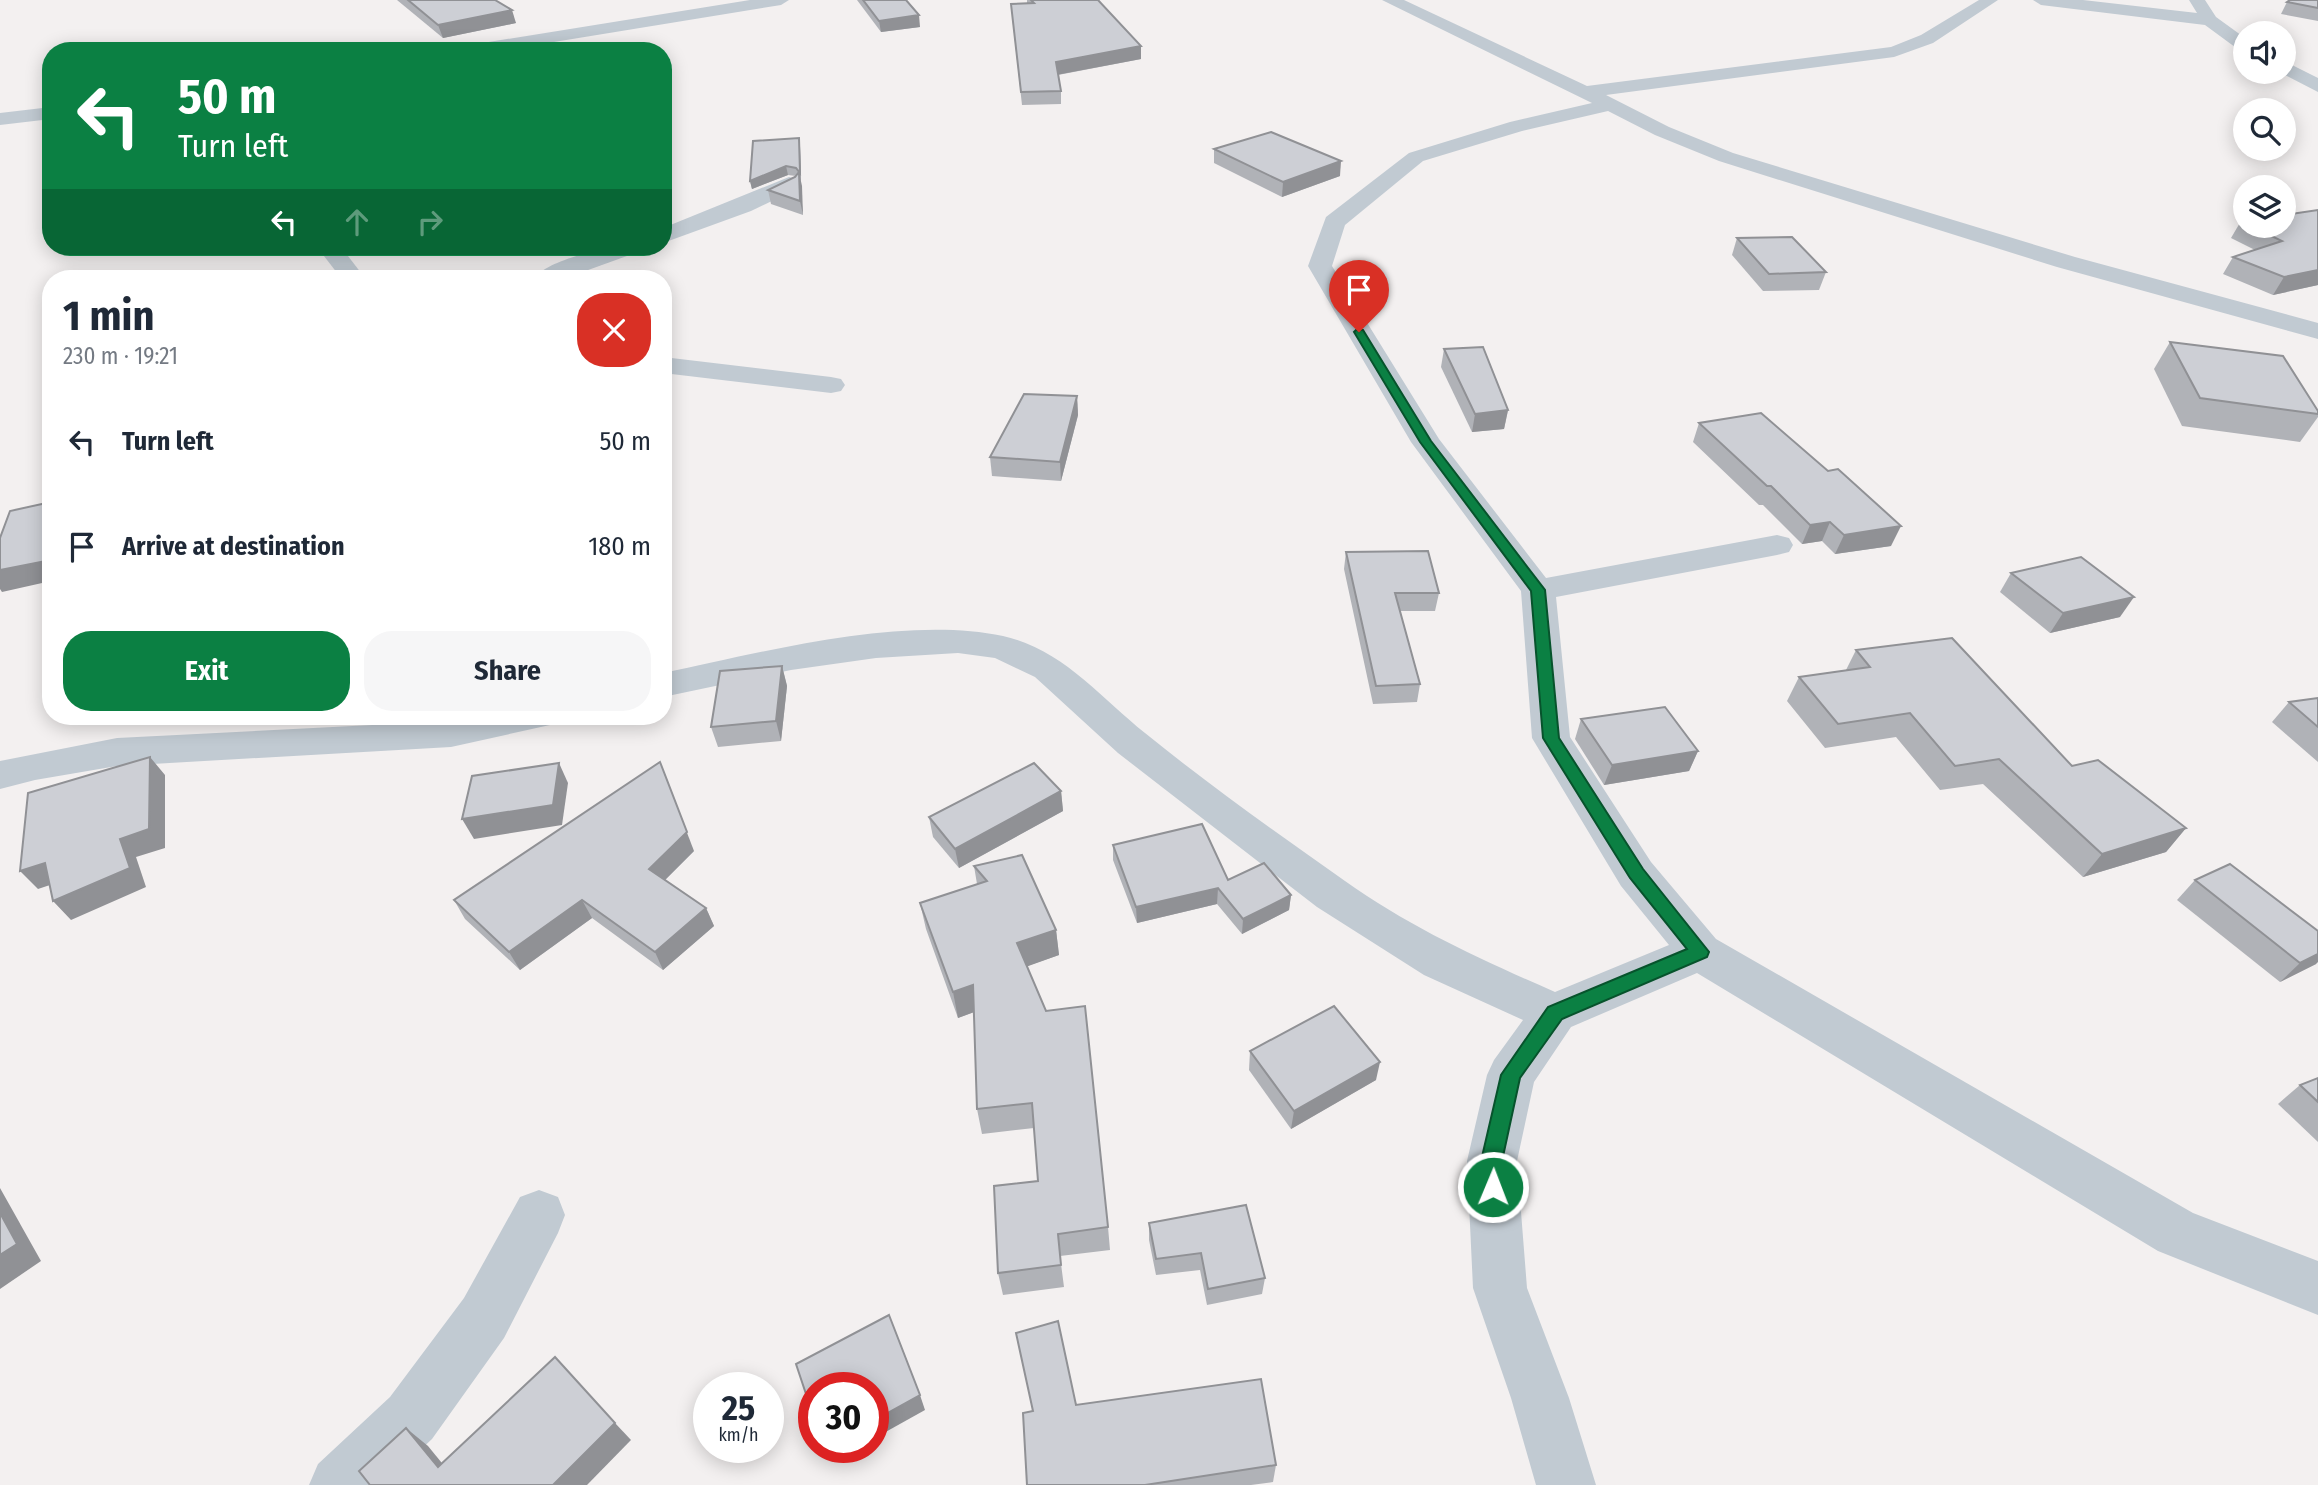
<!DOCTYPE html>
<meta charset="utf-8">
<style>
:root{--surface:#fff;--page:#f6f6f7;--text:#1f2937;--muted:#747a83;--accent:#0b8043}
body{margin:0;font-family:"Fira Sans Condensed",sans-serif;background:var(--page);color:var(--text);height:100vh;display:flex;flex-direction:column;font-size:26px;white-space:nowrap}
*{box-sizing:border-box;margin:0}
p{font-size:23px;color:var(--muted)}
.icon{flex:none;width:38px;height:38px;fill:none;stroke:currentColor;stroke-width:2;stroke-linecap:round;stroke-linejoin:round}
.map{position:relative;flex:1;overflow:hidden}
.side{position:absolute;left:42px;top:270px;width:630px;height:455px;display:flex;flex-direction:column;background:var(--surface);border-radius:28px;box-shadow:0 4px 18px #0003}
.side>*{flex:none}
.banner{position:absolute;left:42px;top:42px;width:630px;height:214px;border-radius:28px;box-shadow:0 4px 18px #0003;background:#0b8043;color:#fff;overflow:hidden}
.fabs{position:absolute;left:2233px;top:21px;display:grid;gap:14px}
.fabs a{display:grid;place-items:center;width:63px;height:63px;border-radius:50%;background:var(--surface);box-shadow:0 4px 18px #0003;font-size:35px}
.speed{position:absolute;left:693px;top:1372px;display:flex;gap:14px;font-size:35px;font-weight:700;text-align:center}
.speed>*{display:grid;place-content:center;width:91px;height:91px;border-radius:50%;background:var(--surface);box-shadow:0 4px 18px #0003;line-height:1}
.speed small{font-size:18px;font-weight:400}
.speed .limit{border:10px solid #d22;background:#fff;color:#111}
.pin{position:absolute;display:grid;place-items:center;width:60px;height:60px;color:#fff;margin:-72px -30px;border-radius:50% 50% 50% 0;rotate:-45deg;box-shadow:0 0 7px #0007}
.pin .icon{rotate:45deg}
.me{position:absolute;width:77px;margin:-38px;rotate:1deg;stroke-linejoin:round;filter:drop-shadow(0 0 5px #0008)}
.turn{display:flex;align-items:center;gap:24px;height:147px;padding:0 21px;font-size:32px}
.turn .icon{width:91px;height:91px;stroke-width:2.5}
.turn b{display:block;font-size:49px;line-height:60px}
.lanes{display:flex;align-items:center;height:66px;padding:0 21px;background:#0003;justify-content:center;gap:35px;direction:ltr}
.lanes .off{opacity:.35}
.round{display:grid;place-items:center;flex:none;width:74px;height:74px;border-radius:28px;background:var(--page)}
.summary{display:flex;align-items:center;justify-content:space-between;height:119px;padding:0 21px}
h1{font-size:42px;font-weight:700;line-height:52px}
.cta{display:flex;gap:14px;margin-top:auto;padding:14px 21px}
.cta a{flex:1;height:80px;border-radius:28px;background:var(--accent);color:#fff;font-size:28px;font-weight:700;line-height:80px;text-align:center}
.cta a+a{background:var(--page);color:var(--text)}
ul{padding:0;list-style:none}
li{display:flex;align-items:center;gap:21px;height:105px;padding:0 21px}
li div{flex:1}
li b{display:block;font-size:26px}
li em{font-style:normal}
.map>svg:first-child{display:block}
.lines{fill:none;stroke-linecap:round;stroke-linejoin:round}
.minor{fill:#c1cad2;fill-rule:evenodd}
.wall{fill:#b0b2b7}
.shaded-wall{fill:#909195}
.building{fill:#cdcfd5;stroke:#909195;stroke-width:2}
.route{fill:#0b8043;stroke:#07532c;stroke-width:2}
</style>
<div class="map">
<svg width="2318" height="1485" viewBox="0 0 2318 1485">
<rect width="100%" height="100%" fill="#f3f0f0"/>
<g class="lines">
<!-- minor -->
<g class="minor">
<path d="M750 0H789L781 5 499 51H455L464 46Z"/>
<path d="M1382 0H1404L1587 86 1891 47 1921 35 1979 0H1998L1933 43 1894 57 1606 95 1669 127 1733 153 2075 257 2318 323V339L2057 267 1719 161 1655 135 1608 111 1522 131 1423 161 1345 225 1332 266 1439 439 1546 578 1777 535 1789 538 1793 545 1789 552 1777 555 1556 597 1570 737 1651 862 1716 939 2193 1213 2318 1261V1315L2158 1251 1697 973 1571 1027 1534 1082 1517 1161 1527 1288 1569 1398 1596 1485H1536L1511 1398 1473 1288 1467 1161 1487 1075 1494 1060 1523 1020 1424 975 1317 907 1118 753 1035 677 995 658 958 653 876 658 791 670 663 697V673C763 652 903 615 1003 636 1062 649 1100 697 1145 733 1209 785 1278 834 1345 881 1411 928 1482 960 1555 992L1669 945 1621 886 1532 738 1521 591 1411 442 1308 266 1326 217 1409 153 1510 122 1592 103Z"/>
<path d="M2033 0H2083L2197 13 2189 0H2205L2216 17 2245 38V51L2239 50 2205 25 2041 5Z"/>
<path d="M2284 61 2318 78V92L2279 72H2284Z"/>
<path d="M51 107V119L0 125V113Z"/>
<path d="M789 177 797 179 800 184 797 189 751 211 663 243V228Z"/>
<path d="M317 247H341L365 278H341Z"/>
<path d="M607 247H642L638 252 566 278H535C546 262 588 253 607 247Z"/>
<path d="M663 357 831 377 841 379 845 385 841 391 831 393 663 373Z"/>
<path d="M475 716H556L550 725 451 747 117 766 35 780 0 789V761L117 738 451 721Z"/>
<path d="M539 1190 558 1197 565 1215 558 1233 504 1338 432 1439 383 1485H309L318 1464 390 1397 464 1298 520 1197Z"/>
</g>
</g>
<!-- wall -->
<g class="wall">
<path d="M397 0H495L516 23 443 38Z"/>
<path d="M857 0H906L920 27 881 32Z"/>
<path d="M1027 0H1098L1141 59 1058 75 1061 91V104L1022 105 1012 16 1027 3Z"/>
<path d="M2318 0V21L2281 14 2287 2Z"/>
<path d="M800 146 801 181 800 180 803 215 771 204 768 190 796 176 788 175 752 189 750 181Z"/>
<path d="M1214 149 1340 176 1282 197 1214 163Z"/>
<path d="M2245 220V226H2284L2318 285 2273 295 2223 274 2233 257 2255 250 2231 238 2241 221Z"/>
<path d="M1737 238 1826 272 1819 290 1763 291 1732 255Z"/>
<path d="M2170 342 2318 411V417L2300 442 2182 426 2154 369Z"/>
<path d="M1444 349 1508 410 1504 429 1472 432 1441 367Z"/>
<path d="M1077 396 1078 415 1061 481 992 476 990 457Z"/>
<path d="M1699 423 1891 546 1835 554 1822 541 1802 544 1763 505H1759L1693 442Z"/>
<path d="M1346 552 1439 593 1435 611H1400L1420 684 1417 702 1373 704 1344 569Z"/>
<path d="M2011 573 2120 617 2050 633 2000 592Z"/>
<path d="M1856 650 2072 766 2186 828 2166 852 2083 877 1983 784 1940 790 1896 737 1825 748 1787 701 1799 677 1846 670Z"/>
<path d="M782 666 787 686 781 741 718 747 711 727Z"/>
<path d="M2318 698V762L2272 722 2289 702Z"/>
<path d="M1581 719 1698 751 1689 771 1604 785 1575 739Z"/>
<path d="M1061 791 1063 811 959 868 933 837 929 817Z"/>
<path d="M1113 845 1228 880 1291 895 1289 910 1242 934 1217 904 1137 923 1113 860Z"/>
<path d="M694 851 665 880 706 908 714 926 663 970 592 918 520 970 465 919 454 900Z"/>
<path d="M974 866 1056 930 1059 955 1027 966 1108 1227 1110 1250 1060 1256 1064 1287 1003 1295 998 1273 1038 1181 1034 1128 982 1134 977 1109 974 1012 958 1018 926 929 920 903 977 884Z"/>
<path d="M2195 880 2316 964 2280 982 2177 900Z"/>
<path d="M1250 1051 1376 1080 1291 1129 1249 1070Z"/>
<path d="M2318 1078V1142L2278 1104 2300 1085Z"/>
<path d="M1149 1223 1265 1278 1262 1294 1207 1305 1200 1270 1156 1275 1149 1240Z"/>
<path d="M1076 1405 1276 1465 1273 1482 1251 1485H1027Z"/>
</g>
<!-- shaded-wall -->
<g class="shaded-wall">
<path d="M512 10 516 23 443 38 438 25Z"/>
<path d="M919 15 920 27 881 32 879 21Z"/>
<path d="M1141 46V59L1056 75V62Z"/>
<path d="M799 138 800 146 801 181 800 173Z"/>
<path d="M1341 161 1340 176 1282 197 1283 182Z"/>
<path d="M786 166 788 175 752 189 750 181Z"/>
<path d="M799 172 802 186 803 215 800 201Z"/>
<path d="M2318 270V285L2273 295 2284 277Z"/>
<path d="M1077 396 1078 415 1061 481 1060 462Z"/>
<path d="M1508 410 1504 429 1472 432 1475 414Z"/>
<path d="M1830 522 1822 541 1802 544 1810 525Z"/>
<path d="M1901 526 1891 546 1835 554 1844 535Z"/>
<path d="M51 560V581L2 592 0 589V570Z"/>
<path d="M2134 597 2120 617 2050 633 2063 613Z"/>
<path d="M782 666 787 686 781 741 776 721Z"/>
<path d="M1698 751 1689 771 1604 785 1612 765Z"/>
<path d="M150 757 165 775V848L136 857 146 887 71 920 53 901 120 839Z"/>
<path d="M660 762 694 851 657 888 649 869Z"/>
<path d="M559 763 568 783 562 825 474 839 462 819Z"/>
<path d="M1061 791 1063 811 959 868 955 849Z"/>
<path d="M2186 828 2166 852 2083 877 2102 854Z"/>
<path d="M45 863 62 881 38 889 20 871Z"/>
<path d="M1218 888 1217 904 1137 923 1136 907Z"/>
<path d="M1291 895 1289 910 1242 934 1243 919Z"/>
<path d="M582 900 592 918 520 970 509 952Z"/>
<path d="M706 908 714 926 663 970 655 952Z"/>
<path d="M1056 930 1059 955 1020 969 1017 943Z"/>
<path d="M2318 954V962L2316 964 2280 982 2300 963Z"/>
<path d="M973 985 977 1011 958 1018 953 992Z"/>
<path d="M1380 1062 1376 1080 1291 1129 1294 1111Z"/>
<path d="M0 1188 41 1261 0 1289Z"/>
<path d="M920 1395 925 1410 873 1439V1421Z"/>
<path d="M615 1423 631 1440 587 1485H553Z"/>
<path d="M406 1428 428 1446 459 1484 438 1467Z"/>
<path d="M825 1447H858L832 1462 824 1448Z"/>
</g>
<!-- building -->
<g class="building">
<path d="M408 0H495L512 10 438 25Z"/>
<path d="M863 0H906L919 15 879 21Z"/>
<path d="M1031 0H1098L1141 46 1056 62 1061 91 1021 92 1011 4 1034 3Z"/>
<path d="M2290 0H2318V8L2287 2Z"/>
<path d="M1271 132 1341 161 1283 182 1214 149Z"/>
<path d="M799 138 800 173 796 168 786 166 750 181 753 141Z"/>
<path d="M799 172 800 201 768 190 795 177Z"/>
<path d="M2318 210V270L2284 277 2233 257 2282 241 2251 226H2284V215Z"/>
<path d="M1792 237 1826 272 1769 274 1737 238Z"/>
<path d="M2170 342 2283 356 2318 411V414L2200 398Z"/>
<path d="M1483 347 1508 410 1475 414 1444 349Z"/>
<path d="M1024 394 1077 396 1060 462 990 457Z"/>
<path d="M1761 413 1828 471 1838 469 1901 526 1844 535 1830 522 1810 525 1771 486H1767L1699 423Z"/>
<path d="M51 502V560L0 570V538L10 511Z"/>
<path d="M1428 551 1439 593H1395L1420 684 1376 686 1346 552Z"/>
<path d="M2081 557 2134 597 2063 613 2011 573Z"/>
<path d="M1952 638 2072 766 2098 760 2186 828 2102 854 1999 759 1955 766 1910 713 1838 724 1799 677 1870 667 1856 650Z"/>
<path d="M782 666 776 721 711 727 720 671Z"/>
<path d="M2318 698V727L2289 702Z"/>
<path d="M1665 707 1698 751 1612 765 1581 719Z"/>
<path d="M150 757 149 829 120 839 130 868 53 901 45 863 20 871 28 793Z"/>
<path d="M660 762 687 832 649 869 706 908 655 952 582 900 509 952 454 900Z"/>
<path d="M559 763 553 805 462 819 472 776Z"/>
<path d="M1034 763 1061 791 955 849 929 817Z"/>
<path d="M1202 824 1228 880 1264 863 1291 895 1243 919 1218 888 1136 907 1113 845Z"/>
<path d="M1022 855 1056 930 1017 943 1046 1011 1085 1006 1108 1227 1058 1234 1061 1265 998 1273 994 1186 1038 1181 1032 1103 977 1109 973 985 953 992 920 903 987 881 974 866Z"/>
<path d="M2230 864 2318 931V954L2300 963 2195 880Z"/>
<path d="M1334 1006 1380 1062 1294 1111 1250 1051Z"/>
<path d="M2318 1078V1102L2300 1085Z"/>
<path d="M1246 1205 1265 1278 1208 1289 1201 1253 1156 1259 1149 1223Z"/>
<path d="M0 1213 17 1244 0 1255Z"/>
<path d="M889 1315 920 1395 873 1421V1388H814V1418L796 1364Z"/>
<path d="M1058 1321 1076 1405 1261 1379 1276 1465 1145 1485H1027L1023 1413 1033 1411 1016 1333Z"/>
<path d="M555 1357 615 1423 553 1485H370L359 1471 406 1428 438 1467Z"/>
</g>
<!-- route -->
<path class="route" d="M1356 330H1363L1431 441 1545 590 1559 738 1643 869 1709 952 1707 957 1562 1019 1520 1078 1502 1161 1504 1187 1501 1194 1493 1197 1486 1194 1483 1187 1481 1161 1501 1075 1548 1007 1687 949 1630 878 1543 738 1531 591 1420 442 1354 332Z"/>
</svg>
<div class="fabs">
<a><svg class="icon" aria-label="sound" viewBox="0 0 24 24"><path d="M4 9h4l5-4v14l-5-4H4zM17 9q2 3 0 6"/></svg></a>
<a><svg class="icon" aria-label="search" viewBox="0 0 24 24"><circle cx="10" cy="10" r="6"/><path d="M15 15l6 6"/></svg></a>
<a><svg class="icon" aria-label="layers" viewBox="0 0 24 24"><path d="M12 4l9 5-9 5-9-5zM3 14l9 5 9-5"/></svg></a>
</div>
<div class="speed"><div>25<small>km/h</small></div><div class="limit">30</div></div>
<div class="pin" style="left:1359px;top:332px;background:#d93025"><svg class="icon" aria-label="arrive" viewBox="0 0 24 24"><path d="M6 21V4h12l-3 4 3 4H6"/></svg></div>
<svg class="me" style="left:1493px;top:1187px" viewBox="-20 -20 40 40"><circle r="17" fill="#0b8043" stroke="#fff" stroke-width="3"/><path d="M0-11L8 9 0 5-8 9z" fill="#fff"/></svg>
<div class="banner">
<div class="turn"><svg class="icon" aria-label="left" viewBox="0 0 24 24"><path d="M17 20v-9H6M10 6l-5 5 5 5"/></svg><div><b>50 m</b>Turn left</div></div>
<div class="lanes"><svg class="icon" aria-label="left" viewBox="0 0 24 24"><path d="M17 20v-9H6M10 6l-5 5 5 5"/></svg><svg class="icon off" aria-label="ahead" viewBox="0 0 24 24"><path d="M12 20V5M6 11l6-6 6 6"/></svg><svg class="icon off" aria-label="right" viewBox="0 0 24 24"><path d="M7 20v-9h11M14 6l5 5-5 5"/></svg></div>
</div>
<section class="side">
<div class="summary"><div><h1>1 min</h1><p>230 m · 19:21</p></div><a class="round" style="background:#d93025;color:#fff"><svg class="icon" aria-label="close" viewBox="0 0 24 24"><path d="M6 6l12 12M18 6L6 18"/></svg></a></div>
<ul>
<li><svg class="icon" aria-label="left" viewBox="0 0 24 24"><path d="M17 20v-9H6M10 6l-5 5 5 5"/></svg><div><b>Turn left</b></div><em>50 m</em></li>
<li><svg class="icon" aria-label="arrive" viewBox="0 0 24 24"><path d="M6 21V4h12l-3 4 3 4H6"/></svg><div><b>Arrive at destination</b></div><em>180 m</em></li>
</ul>
<div class="cta"><a>Exit</a><a>Share</a></div>
</section>
</div>
